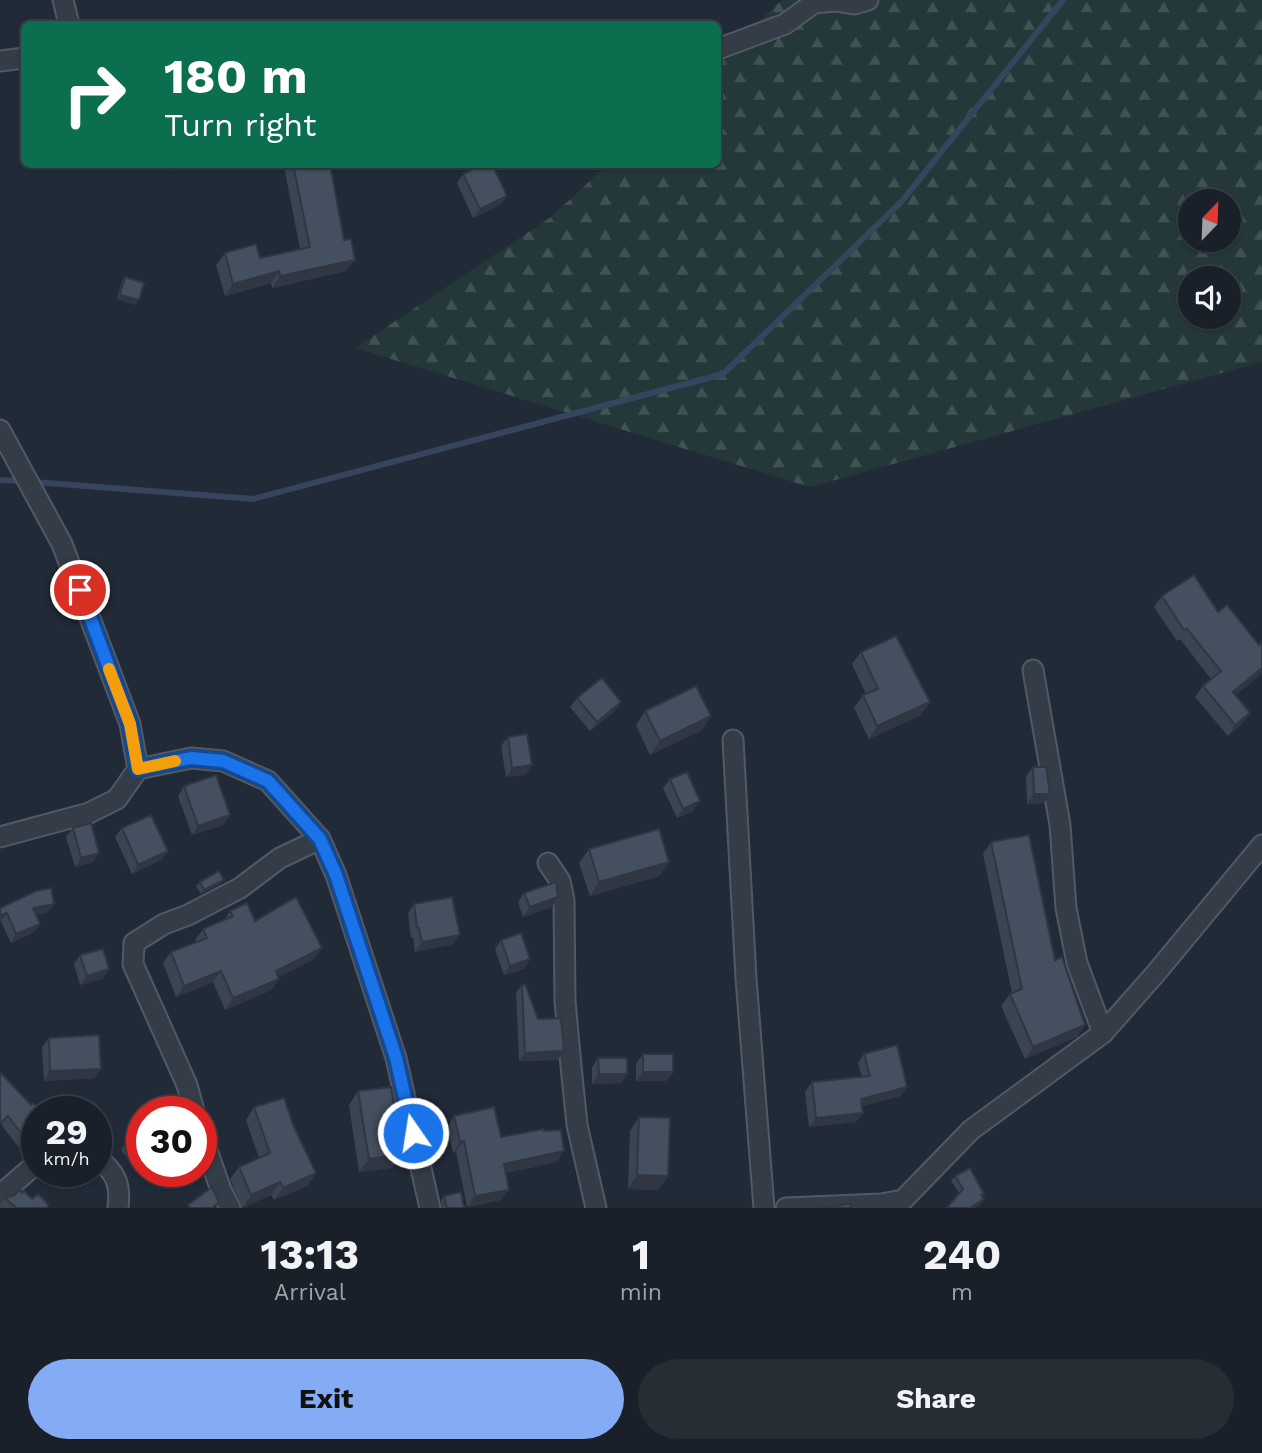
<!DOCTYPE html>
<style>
:root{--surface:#192029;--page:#262d35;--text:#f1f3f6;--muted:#9fa3a8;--line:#373e46;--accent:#84acf4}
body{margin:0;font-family:"Work Sans",sans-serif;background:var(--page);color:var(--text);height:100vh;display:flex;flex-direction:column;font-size:26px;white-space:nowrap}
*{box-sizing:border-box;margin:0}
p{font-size:23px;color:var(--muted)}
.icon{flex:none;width:38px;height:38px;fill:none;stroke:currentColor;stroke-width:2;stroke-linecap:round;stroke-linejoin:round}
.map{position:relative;height:1208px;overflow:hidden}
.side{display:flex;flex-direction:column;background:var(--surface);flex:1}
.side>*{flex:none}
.guide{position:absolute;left:21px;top:21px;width:700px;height:147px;border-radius:10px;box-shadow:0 2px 5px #0004,0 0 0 2px var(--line);background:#0b6e4f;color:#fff;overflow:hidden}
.needle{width:46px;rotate:23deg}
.buttons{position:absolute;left:1178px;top:189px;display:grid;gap:14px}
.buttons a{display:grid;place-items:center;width:63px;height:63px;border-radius:50%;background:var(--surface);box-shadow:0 2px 5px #0004,0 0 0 2px var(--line);font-size:35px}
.speed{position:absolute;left:21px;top:1096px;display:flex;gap:14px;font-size:35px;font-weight:700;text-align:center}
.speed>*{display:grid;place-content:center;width:91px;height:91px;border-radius:50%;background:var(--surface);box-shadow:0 2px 5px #0004,0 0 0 2px var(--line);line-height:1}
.speed small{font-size:18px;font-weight:400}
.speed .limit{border:10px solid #d22;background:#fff;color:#111}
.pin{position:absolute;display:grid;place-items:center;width:60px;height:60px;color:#fff;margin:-30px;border:4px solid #fff;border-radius:50%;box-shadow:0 2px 7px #0007}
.me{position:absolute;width:77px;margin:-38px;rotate:347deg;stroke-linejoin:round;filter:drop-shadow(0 0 5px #0008)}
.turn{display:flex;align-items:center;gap:24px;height:147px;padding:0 28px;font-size:32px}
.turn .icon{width:91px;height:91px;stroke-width:2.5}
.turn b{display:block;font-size:49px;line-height:60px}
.eta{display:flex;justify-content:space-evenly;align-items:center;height:119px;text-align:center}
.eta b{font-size:42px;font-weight:700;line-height:49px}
.button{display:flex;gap:14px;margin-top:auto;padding:14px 28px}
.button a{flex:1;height:80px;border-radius:42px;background:var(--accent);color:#111;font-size:28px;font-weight:700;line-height:80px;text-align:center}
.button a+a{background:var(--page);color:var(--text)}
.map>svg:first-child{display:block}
.forest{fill:url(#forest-firs);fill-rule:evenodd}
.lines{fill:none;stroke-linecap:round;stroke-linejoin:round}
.stream{stroke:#35455e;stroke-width:6}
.minor-casing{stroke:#525965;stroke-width:23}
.minor{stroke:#343c47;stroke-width:19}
.wall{fill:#3a4452}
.shaded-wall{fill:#303742}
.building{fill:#444f5f;stroke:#303742;stroke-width:2}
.route-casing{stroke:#114b97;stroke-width:18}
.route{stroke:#1a73e8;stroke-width:12}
.slow{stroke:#f59e0b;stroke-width:12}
</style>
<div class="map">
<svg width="1262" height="1208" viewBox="0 0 1262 1208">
<defs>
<pattern id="forest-firs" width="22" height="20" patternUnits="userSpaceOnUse" patternTransform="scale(1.75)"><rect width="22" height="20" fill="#243739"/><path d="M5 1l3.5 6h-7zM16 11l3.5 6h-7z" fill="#415254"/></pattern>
</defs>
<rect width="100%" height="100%" fill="#212a37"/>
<!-- forest -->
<path class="forest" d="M782 0H1262V362L810 487 355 348 551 217 607 165 718 164V61ZM1190 201H1228V240H1190ZM1190 278H1228V317H1190Z"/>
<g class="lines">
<!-- stream -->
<g class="stream">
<path d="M0 480 23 481"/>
<path d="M34 482 253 499 723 374 902 201 1063 0"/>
</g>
<defs>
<g id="minor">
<path d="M63 0 69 24"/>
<path d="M718 49 785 24 814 3 836 1 854 4 868 0"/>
<path d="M0 61 24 58"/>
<path d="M0 430 62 544 130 724 138 769 191 758 223 761 268 781 320 839 336 875 396 1058 430 1208"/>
<path d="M1033 670 1060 825 1066 908 1077 963 1103 1033"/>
<path d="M733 740 746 978 764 1208"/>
<path d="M0 837 89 813 117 799 138 769"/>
<path d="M548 863 560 881 564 900 565 1001 571 1066 577 1125 596 1208"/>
<path d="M194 1111 187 1085 133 964 134 943 164 924 188 915 240 888 280 858 320 839"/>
<path d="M201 1133 221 1190 230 1208"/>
<path d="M96 1157C116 1172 121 1184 118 1208"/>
<path d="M0 1195 37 1163"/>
<path d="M786 1208 881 1204 903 1200 971 1130 1103 1033 1156 973 1262 845"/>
</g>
</defs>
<!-- minor casing -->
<use href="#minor" class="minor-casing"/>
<!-- minor -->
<use href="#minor" class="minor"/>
</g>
<!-- wall -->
<g class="wall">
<path d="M285 164H330L346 271 272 288 271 283 225 296 216 265 225 253 260 258 300 249 284 167Z"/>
<path d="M463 174 507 196 500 205 473 218 457 183Z"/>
<path d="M125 277 139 300 135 305 117 299 122 281Z"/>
<path d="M1162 596 1218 612 1259 645 1262 642V673L1236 695 1243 723 1228 736 1195 697 1203 686 1211 679 1180 639 1177 641 1154 607Z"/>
<path d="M861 652 930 702 921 715 869 739 854 708 863 695 866 694 852 664Z"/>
<path d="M577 698 621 702 614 712 590 731 570 707Z"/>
<path d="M645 711 711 716 702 730 650 755 636 725Z"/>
<path d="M508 737 532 765 525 775 506 777 501 746Z"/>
<path d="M1033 767 1044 803 1027 804 1026 776Z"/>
<path d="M670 779 693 811 677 818 663 788Z"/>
<path d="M184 786 230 815 223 825 192 835 178 796Z"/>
<path d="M73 828 99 853 93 862 75 867 66 837Z"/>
<path d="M122 828 161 860 132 874 115 837Z"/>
<path d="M991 842 1055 960 1085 1025 1077 1037 1025 1059 1001 1006 1010 994 1012 993 983 854Z"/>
<path d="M589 849 669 862 659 876 590 896 579 863Z"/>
<path d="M224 880 220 884 201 894 196 886 200 882Z"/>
<path d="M524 893 552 907 523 917 518 902Z"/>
<path d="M54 904 48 912 36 915 40 924 34 932 11 943 1 922H0V908Z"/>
<path d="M414 904 453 944 415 952 413 937 411 938 408 913Z"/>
<path d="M230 911 322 948 314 959 278 977 279 979 271 990 225 1010 213 982 176 997 163 963 171 952 196 942 195 940 203 929 224 920Z"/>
<path d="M501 940 530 959 524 969 504 975 495 949Z"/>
<path d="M80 955 109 969 102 979 80 985 74 964Z"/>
<path d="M522 985 538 1019 564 1051 558 1060 519 1061 516 993Z"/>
<path d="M49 1038 95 1078 44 1081 42 1047Z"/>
<path d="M643 1054 667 1081H636V1064Z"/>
<path d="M864 1054 901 1096 862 1106 856 1122 809 1127 805 1092 812 1082 862 1077 858 1063Z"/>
<path d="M598 1058 627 1074 621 1083 592 1084V1067Z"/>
<path d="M0 1074 34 1151 26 1156 2 1126Z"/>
<path d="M358 1091 402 1154 392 1168 359 1172 349 1105Z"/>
<path d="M254 1107 294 1127 316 1173 307 1186 274 1200 271 1195 242 1208 230 1179 239 1167 259 1158 246 1120Z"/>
<path d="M454 1116 501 1137 557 1162 506 1173 509 1190 501 1200 467 1207 456 1152 453 1153 447 1127Z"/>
<path d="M639 1117 668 1176 658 1190 628 1189 630 1131Z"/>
<path d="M142 1130V1167L137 1171 121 1150 127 1141Z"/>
<path d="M55 1171H72L64 1179Z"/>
<path d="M955 1176 982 1196 981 1204 975 1208H947L960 1194 951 1181Z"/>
<path d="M22 1193 32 1199 49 1205 47 1208H0V1205L5 1198Z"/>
<path d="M444 1196 464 1208H442L441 1201Z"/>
</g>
<!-- shaded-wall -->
<g class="shaded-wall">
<path d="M188 165 184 169 168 171 171 166Z"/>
<path d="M507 196 500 205 473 218 480 209Z"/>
<path d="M355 260 346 271 272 288 280 276Z"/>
<path d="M279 271 271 283 225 296 233 284Z"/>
<path d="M120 295 139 300 135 305 117 299Z"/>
<path d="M1262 668V673L1226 703 1233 692Z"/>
<path d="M621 702 614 712 590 731 597 722Z"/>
<path d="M930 702 921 715 869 739 877 726Z"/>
<path d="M1250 713 1243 723 1228 736 1235 725Z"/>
<path d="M711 716 702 730 650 755 660 741Z"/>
<path d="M532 765 525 775 506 777 512 768Z"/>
<path d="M1034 794H1050L1044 803 1027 804Z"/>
<path d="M700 801 693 811 677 818 683 809Z"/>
<path d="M230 815 223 825 192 835 198 826Z"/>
<path d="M168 851 161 860 132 874 138 865Z"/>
<path d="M99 853 93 862 75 867 81 858Z"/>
<path d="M669 862 659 876 590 896 599 882Z"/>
<path d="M224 880 220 884 201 894 204 890Z"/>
<path d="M558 897 552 907 523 917 530 907Z"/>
<path d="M54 904 48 912 27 916 33 908Z"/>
<path d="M7 913 1 922H0V915Z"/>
<path d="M40 924 34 932 11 943 16 934Z"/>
<path d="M460 935 453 944 415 952 422 942Z"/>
<path d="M322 948 314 959 268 983 276 971Z"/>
<path d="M530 959 524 969 504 975 510 966Z"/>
<path d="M109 969 102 979 80 985 87 976Z"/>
<path d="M221 971 213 982 176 997 184 986Z"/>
<path d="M279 979 271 990 225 1010 233 998Z"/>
<path d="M1085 1025 1077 1037 1025 1059 1033 1047Z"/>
<path d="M564 1051 558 1060 519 1061 525 1053Z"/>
<path d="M101 1069 95 1078 44 1081 50 1071Z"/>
<path d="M643 1072H673L667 1081H636Z"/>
<path d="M599 1074H627L621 1083 592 1084Z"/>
<path d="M907 1087 901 1096 855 1108 861 1099Z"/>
<path d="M863 1113 856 1122 809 1127 816 1118Z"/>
<path d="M464 1141 456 1152 453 1153 460 1142Z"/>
<path d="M37 1144V1151H34L26 1156 32 1147Z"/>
<path d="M564 1151 557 1162 496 1175 504 1164Z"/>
<path d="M402 1154 392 1168 359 1172 369 1159Z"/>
<path d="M316 1173 307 1186 274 1200 283 1188Z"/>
<path d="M637 1175 668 1176 658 1190 628 1189Z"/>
<path d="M280 1182 271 1195 242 1208 251 1195Z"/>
<path d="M509 1190 501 1200 467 1207 475 1196Z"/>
<path d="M984 1199 981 1204 975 1208H970Z"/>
</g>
<!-- building -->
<g class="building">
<path d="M293 164H330L344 240 351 239 355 260 280 276 279 271 233 284 225 253 256 244 260 258 310 247Z"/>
<path d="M484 164H492L507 196 480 209 463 174Z"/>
<path d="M125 277 144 283 139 300 120 295Z"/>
<path d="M1194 575 1218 612 1227 605 1259 645 1262 642V668L1233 692 1250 713 1235 725 1203 686 1221 671 1187 629 1184 630 1162 596Z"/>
<path d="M896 636 930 702 877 726 863 695 878 689 861 652Z"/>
<path d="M602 678 621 702 597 722 577 698Z"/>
<path d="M696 686 711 716 660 741 645 711Z"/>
<path d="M527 734 532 765 512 768 508 737Z"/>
<path d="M1033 767H1046L1050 794H1034Z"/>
<path d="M687 772 700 801 683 809 670 779Z"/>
<path d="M216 775 230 815 198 826 184 786Z"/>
<path d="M151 815 168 851 138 865 122 828Z"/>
<path d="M91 823 99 853 81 858 73 828Z"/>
<path d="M659 829 669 862 599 882 589 849Z"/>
<path d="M1029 835 1055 960 1062 957 1085 1025 1033 1047 1010 994 1022 989 991 842Z"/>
<path d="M219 871 224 880 204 890 200 882Z"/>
<path d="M556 882 558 897 530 907 524 893Z"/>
<path d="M51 888 54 904 33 908 40 924 16 934 7 913 0 915V908L36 891Z"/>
<path d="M296 897 322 948 276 971 279 979 233 998 221 971 184 986 171 952 207 938 203 929 233 916 230 911 247 903 255 921Z"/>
<path d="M452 897 460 935 422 942 419 928H417L414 904Z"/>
<path d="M521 933 530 959 510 966 501 940Z"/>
<path d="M103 949 109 969 87 976 80 955Z"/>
<path d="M525 984 538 1019 561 1018 564 1051 525 1053 522 985Z"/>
<path d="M99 1035 101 1069 50 1071 49 1038Z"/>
<path d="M897 1045 907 1087 861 1099 863 1113 816 1118 812 1082 870 1076 864 1054Z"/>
<rect x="643" y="1054" width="30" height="18"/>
<path d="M598 1058H627V1074H599Z"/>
<path d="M1 1073 31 1105 34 1103 41 1111H37V1144L32 1147 8 1116 0 1124V1074Z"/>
<path d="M391 1087 402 1154 369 1159 358 1091Z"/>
<path d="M284 1098 294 1127 316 1173 283 1188 280 1182 251 1195 239 1167 270 1153 254 1107Z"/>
<path d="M188 1103 194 1111H169Z"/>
<path d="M494 1107 501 1137 543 1129 544 1131 561 1130 564 1151 504 1164 509 1190 475 1196 464 1141 460 1142 454 1116Z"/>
<path d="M639 1117 670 1118 668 1176 637 1175Z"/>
<path d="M142 1130V1159L127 1141Z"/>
<path d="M970 1168 984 1194 981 1195 984 1199 970 1208H947L963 1189 955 1176Z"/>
<path d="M212 1187 219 1202 212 1208H190L188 1205Z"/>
<path d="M20 1190 22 1193 24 1191 32 1199 38 1194 49 1205 46 1208H16L5 1198 14 1195Z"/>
<path d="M461 1192 464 1208H447L444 1196Z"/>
<path d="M851 1204V1208H818Z"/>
</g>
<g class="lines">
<defs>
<path id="route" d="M80 590 130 724 138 769 191 758 223 761 268 781 320 839 336 875 396 1058 413 1133"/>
</defs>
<!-- route casing -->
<use href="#route" class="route-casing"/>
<!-- route -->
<use href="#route" class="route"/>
<!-- slow -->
<path class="slow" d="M109 669 130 724 138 769 175 761"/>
</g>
</svg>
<div class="buttons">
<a><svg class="needle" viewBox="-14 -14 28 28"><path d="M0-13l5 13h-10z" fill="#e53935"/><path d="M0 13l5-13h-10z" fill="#9fa3a8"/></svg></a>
<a><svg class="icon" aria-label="sound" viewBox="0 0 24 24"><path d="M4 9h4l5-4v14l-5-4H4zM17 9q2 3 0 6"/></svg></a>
</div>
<div class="speed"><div>29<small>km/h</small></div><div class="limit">30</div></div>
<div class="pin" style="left:80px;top:590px;background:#d93025"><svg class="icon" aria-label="arrive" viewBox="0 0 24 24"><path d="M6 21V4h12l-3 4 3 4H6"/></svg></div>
<svg class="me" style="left:413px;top:1133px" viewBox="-20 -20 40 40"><circle r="17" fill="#1a73e8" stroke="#fff" stroke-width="3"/><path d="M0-11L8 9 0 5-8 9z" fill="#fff"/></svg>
<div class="guide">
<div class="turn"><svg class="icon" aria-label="right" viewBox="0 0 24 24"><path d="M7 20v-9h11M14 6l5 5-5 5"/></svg><div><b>180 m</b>Turn right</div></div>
</div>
</div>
<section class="side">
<div class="eta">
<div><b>13:13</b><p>Arrival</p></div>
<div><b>1</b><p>min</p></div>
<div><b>240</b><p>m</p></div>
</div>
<div class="button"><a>Exit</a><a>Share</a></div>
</section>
